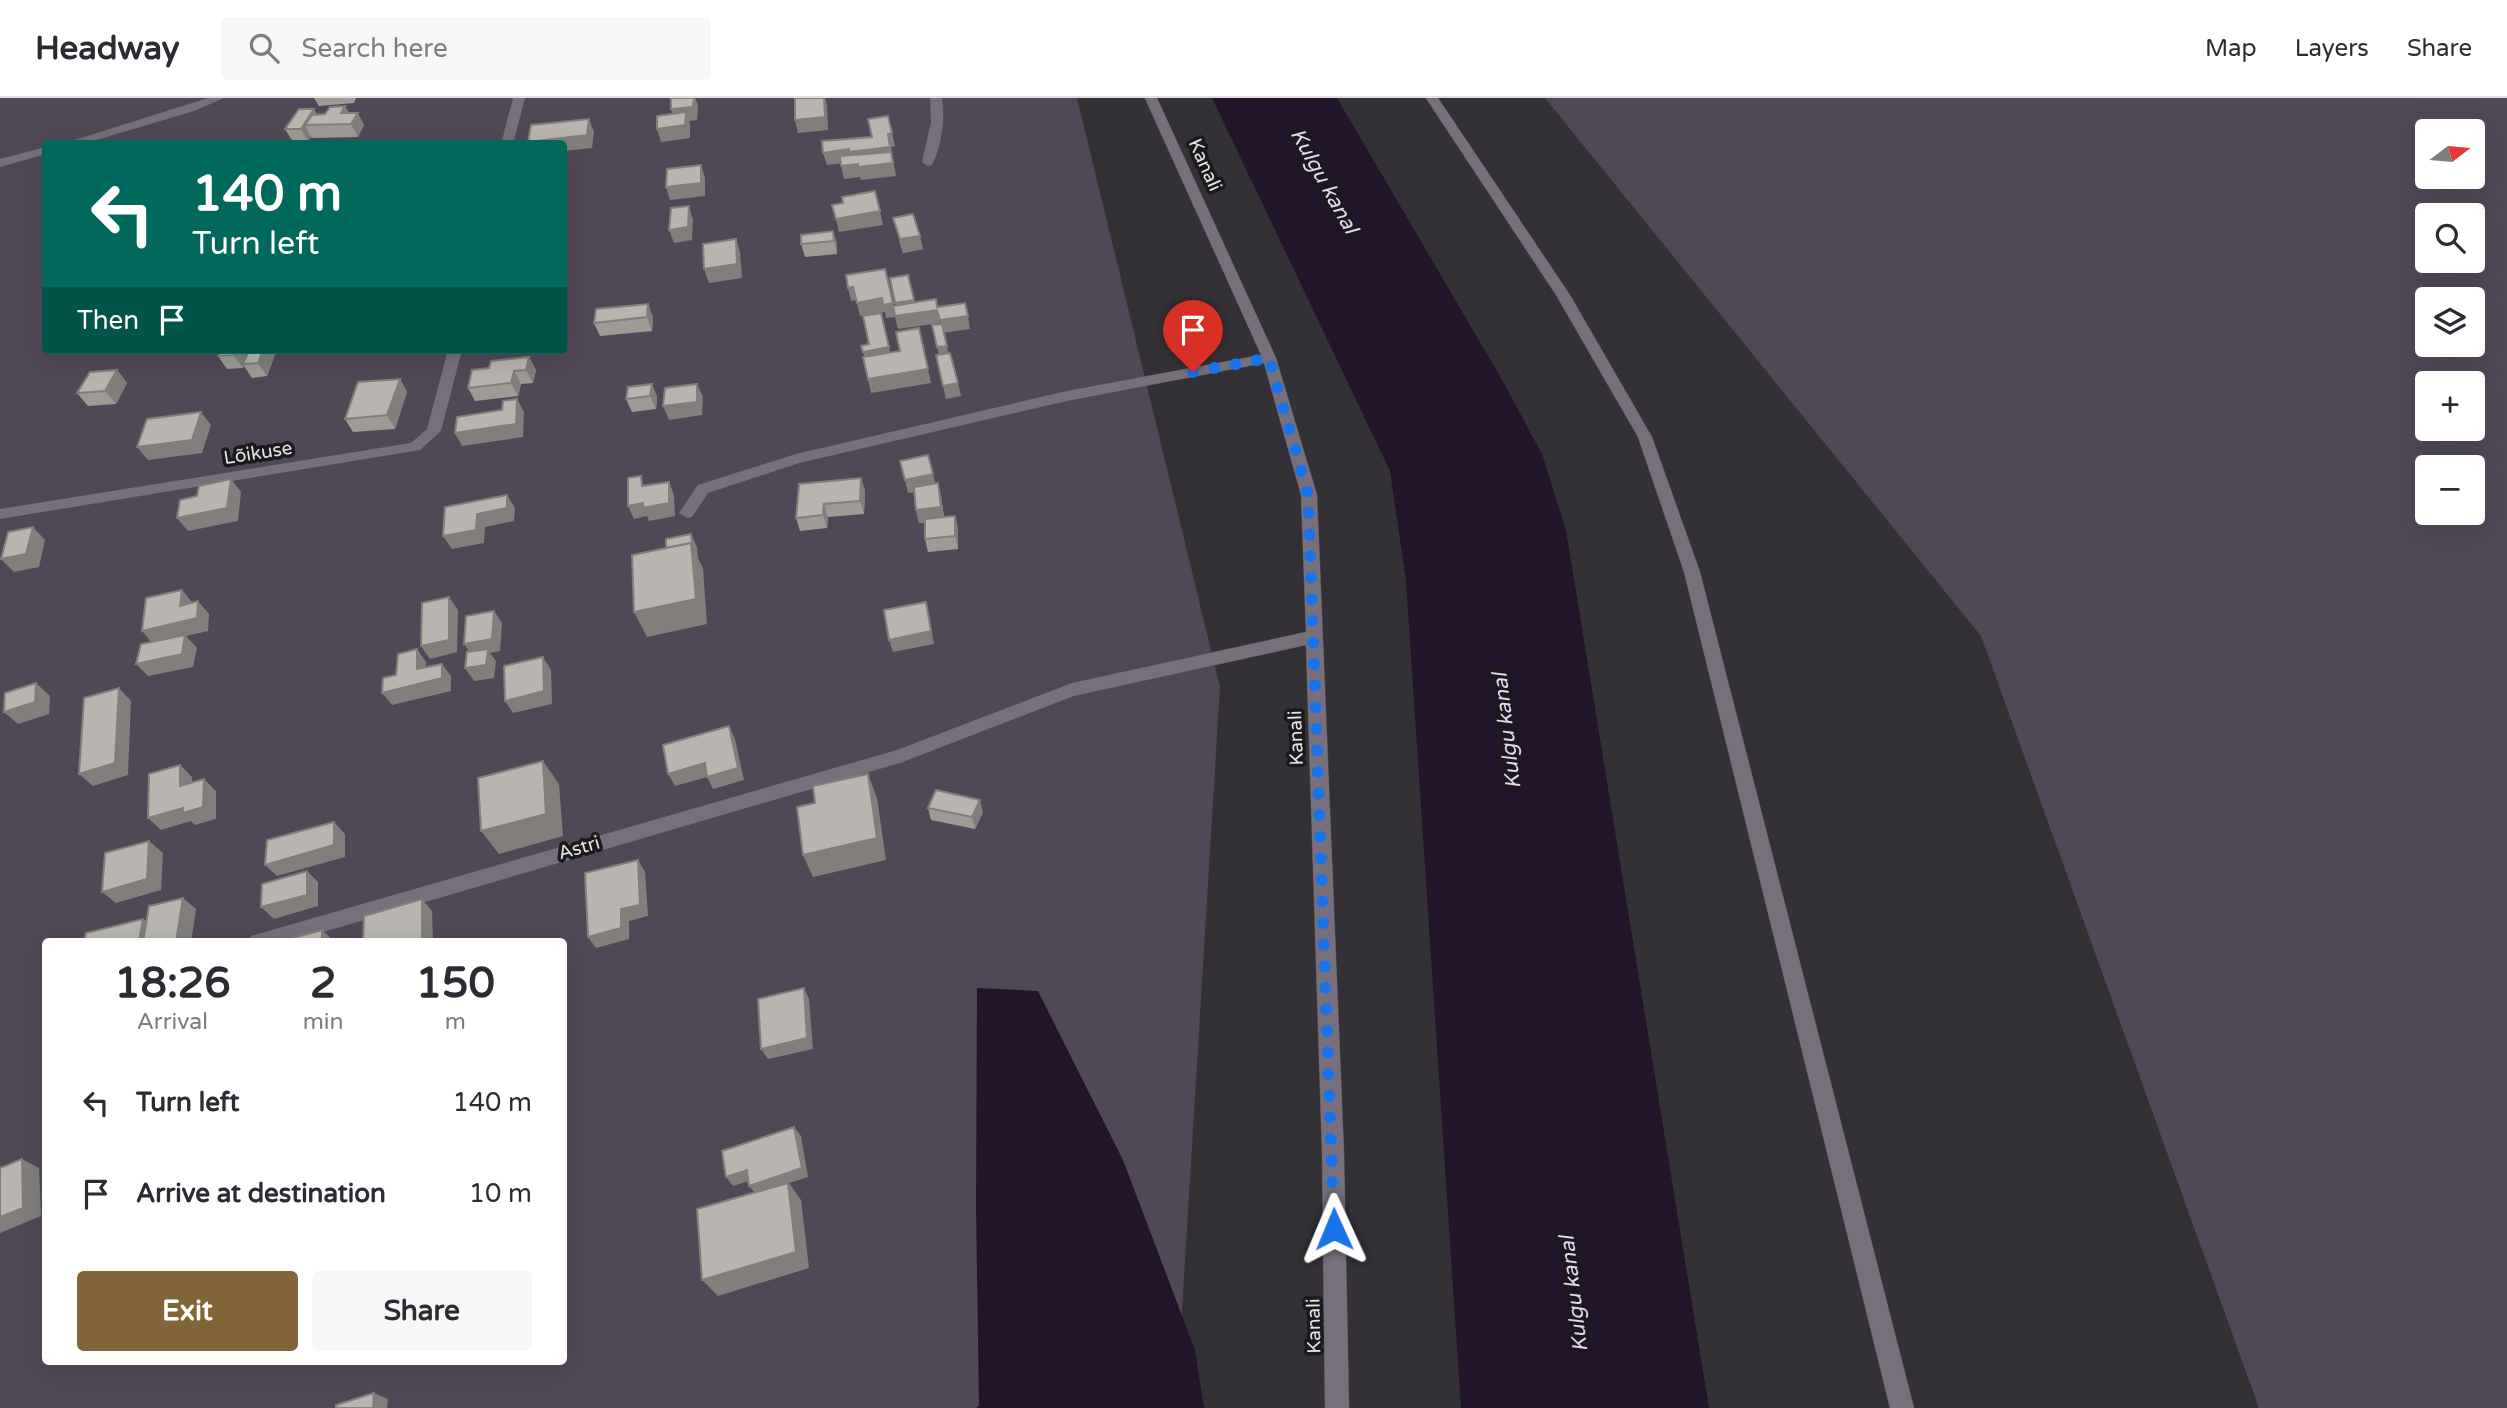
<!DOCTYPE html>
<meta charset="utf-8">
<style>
:root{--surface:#fff;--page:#f7f7f7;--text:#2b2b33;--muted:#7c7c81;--line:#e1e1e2;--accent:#836338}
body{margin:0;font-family:"Varela Round",sans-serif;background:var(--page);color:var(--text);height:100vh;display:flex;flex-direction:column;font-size:26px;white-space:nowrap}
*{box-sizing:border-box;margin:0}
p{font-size:23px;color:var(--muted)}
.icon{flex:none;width:38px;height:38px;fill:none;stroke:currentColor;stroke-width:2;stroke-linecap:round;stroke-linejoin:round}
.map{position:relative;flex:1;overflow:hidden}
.sheet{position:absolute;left:42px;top:840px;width:525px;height:427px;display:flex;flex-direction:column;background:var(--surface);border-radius:7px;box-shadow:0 7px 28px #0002}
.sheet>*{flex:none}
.top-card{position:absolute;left:42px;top:42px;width:525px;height:214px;border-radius:7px;box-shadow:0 7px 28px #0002;background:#00695c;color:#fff;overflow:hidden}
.needle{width:46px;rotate:74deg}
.buttons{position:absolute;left:2415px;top:21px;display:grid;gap:14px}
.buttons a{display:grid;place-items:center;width:70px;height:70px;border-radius:7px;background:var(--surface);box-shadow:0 7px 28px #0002;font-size:35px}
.pin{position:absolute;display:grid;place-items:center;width:60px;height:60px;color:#fff;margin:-72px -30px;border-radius:50% 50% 50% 0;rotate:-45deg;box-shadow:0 0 7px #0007}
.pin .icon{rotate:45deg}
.me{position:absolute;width:77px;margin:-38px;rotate:359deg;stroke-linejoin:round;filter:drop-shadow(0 0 5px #0008)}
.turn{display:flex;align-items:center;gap:24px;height:147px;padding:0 35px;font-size:32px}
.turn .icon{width:91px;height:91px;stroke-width:2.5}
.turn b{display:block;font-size:49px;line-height:60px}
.then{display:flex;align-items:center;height:66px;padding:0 35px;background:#0003;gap:14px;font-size:26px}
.eta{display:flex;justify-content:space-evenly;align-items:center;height:119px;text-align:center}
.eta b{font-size:42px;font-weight:800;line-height:49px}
.action{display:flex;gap:14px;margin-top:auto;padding:14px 35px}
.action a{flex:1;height:80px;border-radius:7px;background:var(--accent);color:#fff;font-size:28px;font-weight:800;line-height:80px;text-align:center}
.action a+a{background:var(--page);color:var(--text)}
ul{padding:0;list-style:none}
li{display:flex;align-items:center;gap:21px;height:91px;padding:0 35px}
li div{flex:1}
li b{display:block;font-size:26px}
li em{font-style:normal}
header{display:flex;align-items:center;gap:42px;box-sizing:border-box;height:98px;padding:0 35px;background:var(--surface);border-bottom:2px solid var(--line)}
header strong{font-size:33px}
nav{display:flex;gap:38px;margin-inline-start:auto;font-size:24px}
.search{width:490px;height:63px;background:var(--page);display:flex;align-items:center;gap:18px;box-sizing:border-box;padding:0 24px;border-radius:7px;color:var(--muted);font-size:26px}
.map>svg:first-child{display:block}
.green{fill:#514857;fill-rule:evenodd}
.water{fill:#22152b}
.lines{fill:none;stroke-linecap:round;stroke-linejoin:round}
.minor-casing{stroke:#4f4d51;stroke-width:1}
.minor{fill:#77707c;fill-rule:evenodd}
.wall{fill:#9e9b97}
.shaded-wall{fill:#817e7b}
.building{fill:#b8b4b0;stroke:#817e7b;stroke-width:2}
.route{stroke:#1a73e8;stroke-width:12;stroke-dasharray:0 21.6}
.labels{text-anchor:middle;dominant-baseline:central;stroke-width:7;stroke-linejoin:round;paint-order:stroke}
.street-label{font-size:19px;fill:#e5e3e6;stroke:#1a191b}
.water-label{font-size:21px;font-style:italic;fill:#ead2fa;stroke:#1a191b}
</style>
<header>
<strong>Headway</strong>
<div class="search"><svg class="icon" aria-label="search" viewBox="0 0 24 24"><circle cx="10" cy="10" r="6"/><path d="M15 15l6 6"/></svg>Search here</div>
<nav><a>Map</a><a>Layers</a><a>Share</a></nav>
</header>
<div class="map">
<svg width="2507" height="1310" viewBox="0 0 2507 1310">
<rect width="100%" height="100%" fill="#333135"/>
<!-- green -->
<g class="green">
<path d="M0 0H1077L1220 589 1176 1310H0ZM46 46H564V252H46ZM46 844H564V1264H46Z"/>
<path d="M1545 0H2507V1310H2259L1981 538ZM2427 33H2473V79H2427ZM2427 117H2473V163H2427ZM2427 201H2473V247H2427ZM2427 285H2473V331H2427ZM2427 369H2473V415H2427Z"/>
</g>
<!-- water -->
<g class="water">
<path d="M1212 0H1337L1501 280 1542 356 1566 432 1709 1310H1461L1406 483 1390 373Z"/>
<path d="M977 890 1038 893 1123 1062 1195 1252 1204 1310H976L979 1308 976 1109Z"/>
</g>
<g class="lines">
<defs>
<g id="minor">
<path d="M208 0H224L194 13 83 46H62Z"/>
<path d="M513 0H525L513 46H501Z"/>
<path d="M930 0H942C945 22 942 47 932 67L928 68 922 64 931 24Z"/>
<path d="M1145 0H1157L1276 260 1317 397 1344 1055 1349 1310H1325L1322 1055 1306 547 1074 598 900 665 289 844H249L251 838 258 836 897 652 1072 585 1306 534 1301 397 1264 265 1067 303 799 365 708 395 692 419 687 420 679 415 698 387 796 356 1067 293 1261 257Z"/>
<path d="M1426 0H1438L1570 197 1652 339 1700 474 1914 1310H1890L1684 474 1638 339 1556 197Z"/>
<path d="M46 49V56L0 69V61Z"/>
<path d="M448 252H462L441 333 420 352 0 421V411L411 345 427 331Z"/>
</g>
</defs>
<!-- minor casing -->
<use href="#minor" class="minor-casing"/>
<!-- minor -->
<use href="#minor" class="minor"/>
</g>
<!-- wall -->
<g class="wall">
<path d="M314 0H356L354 5 319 8Z"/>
<path d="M345 8 349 15 364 27 358 39 312 40 311 39 308 43 293 44 285 31 314 11 317 17 325 16Z"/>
<path d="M893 120 923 151 903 155Z"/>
<path d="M833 133 837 146V156L805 159 801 146Z"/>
<path d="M653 219 652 233 600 238 594 225Z"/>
<path d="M221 252H275L276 254 267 278 252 280 244 268 243 270 227 271 218 258Z"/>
<path d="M529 259 536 272 533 285 521 286 518 298 475 303 468 290 489 270Z"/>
<path d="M117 272 127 285 116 306 88 308 77 295Z"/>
<path d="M400 281 407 294 395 331 353 334 345 321Z"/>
<path d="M652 286 657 299 656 311 632 314 626 301Z"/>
<path d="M861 380 865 393 864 416 828 419 827 430 800 433 796 420Z"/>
<path d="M935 386 941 398 944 419 955 418 958 431V451L928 454 925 441V425H919L916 412 914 394 908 395Z"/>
<path d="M928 710 983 714 975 731 931 722Z"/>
</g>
<!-- shaded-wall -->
<g class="shaded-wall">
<path d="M694 0H695L698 7 697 22 689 23 690 27V40L661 44 657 31 675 24 671 11Z"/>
<path d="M824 0H825L827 7 828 32 798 35 795 22Z"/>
<path d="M345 8 352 21 341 15Z"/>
<path d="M314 11 321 24 305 27 311 39 308 43 301 31Z"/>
<path d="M358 15 364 27 358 39 351 26Z"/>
<path d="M589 21 594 34 592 50 564 53V46H529L528 44Z"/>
<path d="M892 35 895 48 891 49 896 78 861 82 860 79 844 81 841 68 852 64 827 67 823 55 849 51Z"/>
<path d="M701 67 705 80V98L670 102 666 89Z"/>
<path d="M689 108 693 122 692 142 674 145 669 132Z"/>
<path d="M880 113 883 127 839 134 836 121Z"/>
<path d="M833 133 837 146V156L834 143Z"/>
<path d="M920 138 923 151 903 155 900 141Z"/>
<path d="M736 141 740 154 742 180 709 185 704 171Z"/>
<path d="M853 189 857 202 851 203 848 190Z"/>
<path d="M882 200 893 205 897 218H899L895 205 914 202 917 215 937 212 940 225 898 231 895 219 886 220 885 214 860 218 857 205Z"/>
<path d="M648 206 653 219 652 233 647 219Z"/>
<path d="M968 218 970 231 942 235 940 222Z"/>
<path d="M919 230 931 285 871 295 868 281 928 271Z"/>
<path d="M947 248 949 261 940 262 937 249Z"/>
<path d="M889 249 892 262 867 267 863 254Z"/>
<path d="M236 252H252L243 266 244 268 243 270 233 257Z"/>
<path d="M263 252H275L276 254 267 278 258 265Z"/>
<path d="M529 259 536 272 533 285 526 272Z"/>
<path d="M117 272 127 285 116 306 105 293Z"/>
<path d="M514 273 521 286 518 298 511 285Z"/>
<path d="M400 281 407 294 395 331 387 317Z"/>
<path d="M958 285 961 298 946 301 943 288Z"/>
<path d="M652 286 657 299 656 311 650 298Z"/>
<path d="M697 286 703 299 702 317 669 322 663 308Z"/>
<path d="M517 301 524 314 523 339 462 348 455 335 516 326Z"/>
<path d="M201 314 211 327 202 355 148 362 137 349Z"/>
<path d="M933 376 936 389 908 395 905 382Z"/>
<path d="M861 380 865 393 864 416 860 403Z"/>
<path d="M231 381 241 394 238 423 188 433 177 420Z"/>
<path d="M669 384 674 397 675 418 649 423 647 418 634 421 628 408Z"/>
<path d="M938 385 941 398 944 422 919 425 916 412Z"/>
<path d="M507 397 515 410 514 423 485 429 484 445 452 451 443 438Z"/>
<path d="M824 406 828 419 827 430 823 417Z"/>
<path d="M955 418 958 431V451L955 438Z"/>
<path d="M33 429 45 442 39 469 14 474 1 461Z"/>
<path d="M691 436 697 449 698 460 703 470 707 526 647 539 634 514Z"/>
<path d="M182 492 193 505 180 508Z"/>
<path d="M449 499 458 512 457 554 430 561 421 548Z"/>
<path d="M198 503 209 516 208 533 186 538 197 550 193 569 148 578 136 566 153 546 142 533Z"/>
<path d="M926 504 929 517 934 546 893 554 889 542Z"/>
<path d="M494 513 502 525 500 553 490 555 496 563 494 580 474 583 465 570 473 559 464 546Z"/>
<path d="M417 551 426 564V584L417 571Z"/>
<path d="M543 559 551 572 552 606 513 615 505 603Z"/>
<path d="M442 566 451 578V593L392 607 382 595Z"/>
<path d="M36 585 50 598 49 616 18 626 4 614Z"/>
<path d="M119 590 131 603 128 677 93 688 79 676Z"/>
<path d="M729 628 735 641 744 682 713 691 707 679 675 688 668 676Z"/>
<path d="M543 663 559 686 563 738 499 756 481 733Z"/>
<path d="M180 667 192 679V700L180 688Z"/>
<path d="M868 676 877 700 886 762 813 779 803 757Z"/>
<path d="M204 681 216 693V721L195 727 191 723 161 732 148 720Z"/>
<path d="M980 702 983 714 975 731 972 719Z"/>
<path d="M334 724 345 736V759L277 778 265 767Z"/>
<path d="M149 743 163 755 161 792 116 805 102 794Z"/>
<path d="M638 762 645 774 648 818 629 823V841L596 850 588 839 621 811Z"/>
<path d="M307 773 318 784V808L274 821 261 809Z"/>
<path d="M183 800 196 811 191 844H176Z"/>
<path d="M422 801 432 813 433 844H422Z"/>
<path d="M143 821 157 832 155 844H139Z"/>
<path d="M322 832 334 843V844H322Z"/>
<path d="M804 890 809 901 813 951 768 961 761 951Z"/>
<path d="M794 1029 801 1038 808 1079 789 1085 801 1102 809 1170 718 1198 702 1182 756 1096 749 1088Z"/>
<path d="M22 1061 39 1070 41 1118 0 1135V1119Z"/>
<path d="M747 1072 754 1081 733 1088 726 1079Z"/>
<path d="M374 1295 388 1301 387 1310H373Z"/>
</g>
<!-- building -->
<g class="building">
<path d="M671 0H694L693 9 671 11Z"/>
<path d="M795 0H824L825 19 795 22Z"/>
<path d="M345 8 341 15H358L351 26 305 27 312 17 325 16 330 9Z"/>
<path d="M299 11H314L301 31H285Z"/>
<path d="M686 14 685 27 657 31V18Z"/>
<path d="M888 18 892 35 888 36 890 49 849 54V51L823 55 822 43 872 39 868 21Z"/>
<path d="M589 21 587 37 528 44 531 27Z"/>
<path d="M891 54 893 65 858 69V66L841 68 840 58Z"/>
<path d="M701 67V85L666 89 667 71Z"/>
<path d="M875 93 880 113 836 121 832 107 843 105 842 99Z"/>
<path d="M689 108 688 129 669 132 671 110Z"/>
<path d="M913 116 920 138 900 141 893 120Z"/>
<path d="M833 133 834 143 801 146V137Z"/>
<path d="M736 141 737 166 704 171 703 146Z"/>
<path d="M885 171 893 205 883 207 882 200 857 205 853 189 848 190 846 177Z"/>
<path d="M908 177 914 202 895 205 890 180Z"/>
<path d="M936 201 937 209 965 205 968 218 940 222 937 212 895 218 893 208Z"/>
<path d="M648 206 647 219 594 225 596 211Z"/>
<path d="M881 215 889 249 863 254 861 248 869 246 863 218Z"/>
<path d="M942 226 947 248 937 249 932 227Z"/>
<path d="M919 230 928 271 868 281 863 259 900 253 896 234Z"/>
<path d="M221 252H236L233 257 218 258Z"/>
<path d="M249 252H263L258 265 243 266Z"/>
<path d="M950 255 958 285 943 288 936 257Z"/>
<path d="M529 259 526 272 514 273 511 285 468 290 472 272 489 270 491 263Z"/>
<path d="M117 272 105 293 77 295 90 274Z"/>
<path d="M400 281 387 317 345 321 358 284Z"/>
<path d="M652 286 650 298 626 301 628 289Z"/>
<path d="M697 286V304L663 308 665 290Z"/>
<path d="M517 301 516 326 455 335 457 319 502 312 503 303Z"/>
<path d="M201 314 192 342 137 349 147 321Z"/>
<path d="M928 357 933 376 905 382 900 363Z"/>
<path d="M641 378 642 388 669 384V405L643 410V405L628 408V380Z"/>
<path d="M861 380 860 403 824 406 823 417 796 420 799 386Z"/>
<path d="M231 381 227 410 177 420 180 402 197 398 199 388Z"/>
<path d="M938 385 941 409 916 412 914 389Z"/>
<path d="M507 397V410L477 416 476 432 443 438 445 409Z"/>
<path d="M955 418V438L925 441V421Z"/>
<path d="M33 429 26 456 1 461 8 434Z"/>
<path d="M691 436 692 447 691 445 666 450V441Z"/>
<path d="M691 445 696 501 634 514 632 457Z"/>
<path d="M182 492 180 508 198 503 197 520 142 533 146 500Z"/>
<path d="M449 499V542L421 548 422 505Z"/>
<path d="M926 504 931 533 889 542 884 512Z"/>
<path d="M494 513 492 541 464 546 466 518Z"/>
<path d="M185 537 182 556 136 566 141 546Z"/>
<path d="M417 551V571L442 566V580L382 595 383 580 396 577 398 556Z"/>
<path d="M488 551 486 567 465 570 467 554Z"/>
<path d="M543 559 544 593 505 603 504 568Z"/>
<path d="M36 585 35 604 4 614 5 595Z"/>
<path d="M119 590 115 665 79 676 84 600Z"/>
<path d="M729 628 738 670 707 679 705 665 668 676 663 647Z"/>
<path d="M543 663 546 716 481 733 478 680Z"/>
<path d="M180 667V688L204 681 203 709 183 715V710L148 720 149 676Z"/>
<path d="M868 676 877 740 803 757 797 709 815 705 813 688Z"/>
<path d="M936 692 980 702 972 719 928 710Z"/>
<path d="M334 724V747L265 767 267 742Z"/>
<path d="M149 743 147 781 102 794 105 755Z"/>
<path d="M638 762 640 807 621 811V830L588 839 585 775Z"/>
<path d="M307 773V797L261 809 262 786Z"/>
<path d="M183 800 176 844H143L149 808Z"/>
<path d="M422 801V844H363L364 818Z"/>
<path d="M143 821 139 844H84L86 835Z"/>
<path d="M322 832V844H293V840Z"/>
<path d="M804 890 807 940 761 951 758 901Z"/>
<path d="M794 1029 802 1070 749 1088 747 1072 726 1079 722 1053Z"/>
<path d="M22 1061 23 1110 0 1119V1070Z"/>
<path d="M788 1085 796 1154 702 1182 697 1111Z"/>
<path d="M374 1295 373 1310H336V1307Z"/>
</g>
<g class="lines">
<!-- route -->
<path class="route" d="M1193 274 1269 260 1308 397 1334 1131"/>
</g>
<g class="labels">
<!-- street labels -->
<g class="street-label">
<text transform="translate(1205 67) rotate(66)">Kanali</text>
<text transform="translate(258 355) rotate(-9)">Lõikuse</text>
<text transform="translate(1296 640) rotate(-92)">Kanali</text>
<text transform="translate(579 750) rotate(-16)">Astri</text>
<text transform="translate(1314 1228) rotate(-91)">Kanali</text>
</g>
<!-- water labels -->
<g class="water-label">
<text transform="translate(1324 83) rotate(61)">Kulgu kanal</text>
<text transform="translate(1507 633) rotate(-97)">Kulgu kanal</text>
<text transform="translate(1574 1196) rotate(-97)">Kulgu kanal</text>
</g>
</g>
</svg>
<div class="buttons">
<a><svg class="needle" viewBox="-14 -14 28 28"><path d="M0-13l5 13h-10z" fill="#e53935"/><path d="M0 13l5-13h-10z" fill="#7c7c81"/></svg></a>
<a><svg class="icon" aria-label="search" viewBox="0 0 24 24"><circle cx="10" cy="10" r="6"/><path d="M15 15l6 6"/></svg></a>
<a><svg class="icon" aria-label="layers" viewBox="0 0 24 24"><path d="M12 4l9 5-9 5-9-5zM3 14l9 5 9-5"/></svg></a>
<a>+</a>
<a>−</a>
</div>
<div class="pin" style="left:1193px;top:274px;background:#d93025"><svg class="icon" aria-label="arrive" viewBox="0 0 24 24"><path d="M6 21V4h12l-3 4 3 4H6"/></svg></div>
<svg class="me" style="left:1334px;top:1131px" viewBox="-20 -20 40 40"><path d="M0-17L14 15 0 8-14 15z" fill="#1a73e8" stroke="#fff" stroke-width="4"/></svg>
<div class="top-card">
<div class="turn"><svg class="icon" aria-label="left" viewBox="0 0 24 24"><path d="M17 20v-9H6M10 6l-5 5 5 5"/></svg><div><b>140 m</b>Turn left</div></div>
<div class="then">Then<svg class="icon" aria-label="arrive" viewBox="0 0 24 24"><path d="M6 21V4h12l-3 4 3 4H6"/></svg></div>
</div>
<section class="sheet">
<div class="eta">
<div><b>18:26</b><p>Arrival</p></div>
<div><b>2</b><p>min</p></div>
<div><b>150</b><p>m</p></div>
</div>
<ul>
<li><svg class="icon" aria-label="left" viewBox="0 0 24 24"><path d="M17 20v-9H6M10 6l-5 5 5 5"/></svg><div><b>Turn left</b></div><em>140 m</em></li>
<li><svg class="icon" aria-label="arrive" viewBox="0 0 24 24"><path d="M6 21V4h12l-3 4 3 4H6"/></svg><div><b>Arrive at destination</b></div><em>10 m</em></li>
</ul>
<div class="action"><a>Exit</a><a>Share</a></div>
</section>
</div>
